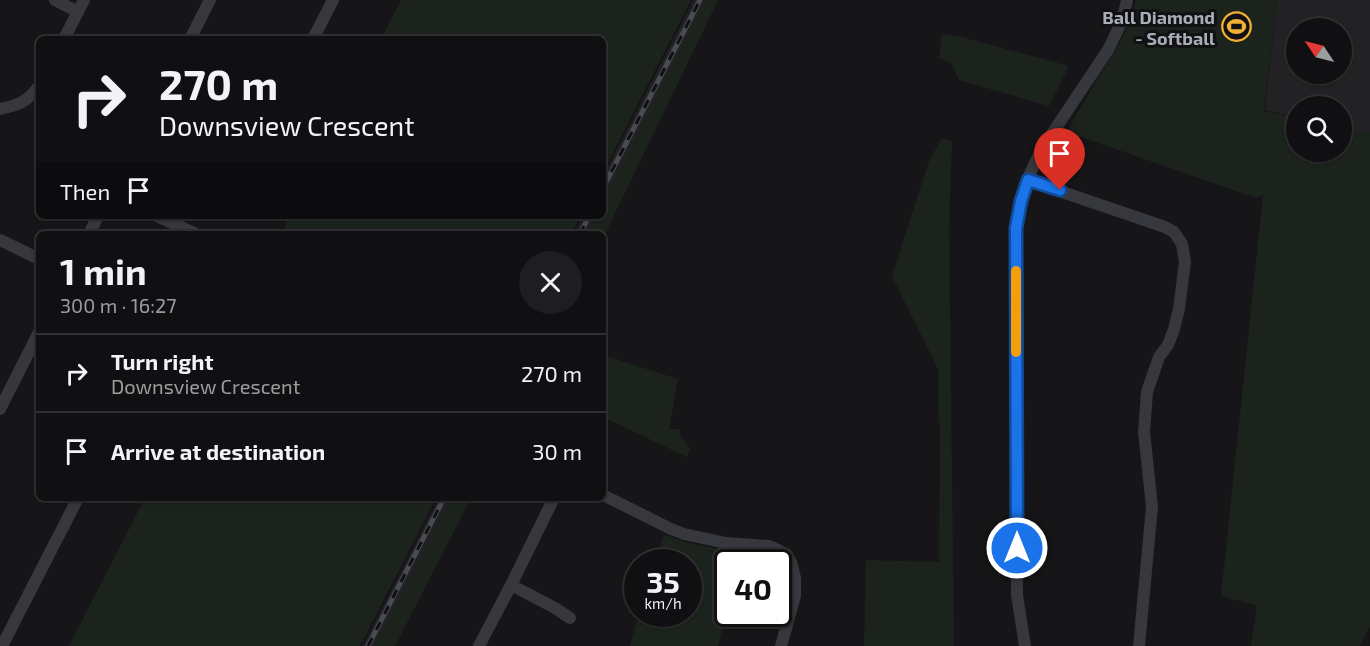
<!DOCTYPE html>
<meta charset="utf-8">
<style>
:root{--surface:#101012;--page:#1e1e20;--text:#f1f3f6;--muted:#9c9d9f;--line:#303032}
body{margin:0;font-family:"Exo 2",sans-serif;background:var(--page);color:var(--text);height:100vh;display:flex;flex-direction:column;font-size:22px;white-space:nowrap}
*{box-sizing:border-box;margin:0}
p{font-size:20px;color:var(--muted)}
.icon{flex:none;width:33px;height:33px;fill:none;stroke:currentColor;stroke-width:2;stroke-linecap:round;stroke-linejoin:round}
.map{position:relative;flex:1;overflow:hidden}
.drawer{position:absolute;left:36px;top:231px;width:570px;height:270px;display:flex;flex-direction:column;background:var(--surface);border-radius:9px;box-shadow:0 2px 4px #0004,0 0 0 2px var(--line)}
.drawer>*{flex:none}
.banner{position:absolute;left:36px;top:36px;width:570px;height:183px;border-radius:9px;box-shadow:0 2px 4px #0004,0 0 0 2px var(--line);background:#101012;color:var(--text);overflow:hidden}
.needle{width:39px;rotate:305deg}
.controls{position:absolute;left:1286px;top:18px;display:grid;gap:12px}
.controls a{display:grid;place-items:center;width:66px;height:66px;border-radius:50%;background:var(--surface);box-shadow:0 2px 4px #0004,0 0 0 2px var(--line);font-size:30px}
.speed{position:absolute;left:624px;top:549px;display:flex;gap:12px;font-size:30px;font-weight:700;text-align:center}
.speed>*{display:grid;place-content:center;width:78px;height:78px;border-radius:50%;background:var(--surface);box-shadow:0 2px 4px #0004,0 0 0 2px var(--line);line-height:1}
.speed small{font-size:15px;font-weight:400}
.speed .limit{border:3px solid #111;border-radius:9px;background:#fff;color:#111}
.pin{position:absolute;display:grid;place-items:center;width:51px;height:51px;color:#fff;margin:-62px -26px;border-radius:50% 50% 50% 0;rotate:-45deg;box-shadow:0 0 6px #0007}
.pin .icon{rotate:45deg}
.me{position:absolute;width:66px;margin:-33px;rotate:0deg;stroke-linejoin:round;filter:drop-shadow(0 0 4px #0008)}
.turn{display:flex;align-items:center;gap:21px;height:126px;padding:0 24px;font-size:27px}
.turn .icon{width:78px;height:78px;stroke-width:2.5}
.turn b{display:block;font-size:42px;line-height:51px}
.then{display:flex;align-items:center;height:57px;padding:0 24px;background:#0003;gap:12px;font-size:22px}
.round{display:grid;place-items:center;flex:none;width:63px;height:63px;border-radius:32px;background:var(--page)}
.overview{display:flex;align-items:center;justify-content:space-between;height:102px;padding:0 24px}
h1{font-size:36px;font-weight:700;line-height:45px}
ul{padding:0;list-style:none}
li{display:flex;align-items:center;gap:18px;height:78px;padding:0 24px;border-top:2px solid var(--line)}
li div{flex:1}
li b{display:block;font-size:22px}
li em{font-style:normal}
.map>svg:first-child{display:block}
.built{fill:#222225;fill-rule:evenodd}
.green{fill:#1c231d}
.lines{fill:none;stroke-linecap:round;stroke-linejoin:round}
.minor{stroke:#37383d;stroke-width:12}
.rail-casing{stroke:#4a4c52;stroke-width:5}
.rail{stroke:#111113;stroke-width:3;stroke-dasharray:9;stroke-linecap:butt}
.route-casing{stroke:#114b97;stroke-width:15}
.route{stroke:#1a73e8;stroke-width:10}
.slow{stroke:#f59e0b;stroke-width:10}
.labels{text-anchor:middle;dominant-baseline:central;stroke-width:6;stroke-linejoin:round;paint-order:stroke}
.poi-label{font-size:18px;font-weight:bold;fill:#a8adb8;stroke:#111113;text-anchor:end}
</style>
<div class="map">
<svg width="1370" height="646" viewBox="0 0 1370 646">
<rect width="100%" height="100%" fill="#161618"/>
<!-- built -->
<g class="built">
<path d="M694 0H707L603 203V177Z"/>
<path d="M1277 0H1370V134L1341 128V106H1296V117L1265 110ZM1296 28H1341V74H1296Z"/>
<path d="M583 216H596L587 234H574Z"/>
<path d="M439 498H451L375 646H363Z"/>
</g>
<!-- green -->
<g class="green">
<path d="M401 0H691L603 172V39H381Z"/>
<path d="M706 0H718L603 238V234H586L595 216H603V201Z"/>
<path d="M1136 0H1277L1264 111 1296 117V152H1341V128L1370 134V627L1359 646H1251L1257 606 1221 596 1263 195 1256 198 1067 132C1076 116 1085 99 1095 83 1112 55 1129 33 1136 0Z"/>
<path d="M942 34 962 37 1069 66 1049 106 959 80 951 63 939 58Z"/>
<path d="M942 138 952 141 949 226 954 646H864L866 560 939 562 940 436 938 395 939 371 892 276 929 161Z"/>
<path d="M290 216H580L571 234H281Z"/>
<path d="M603 355 678 379 669 429H680V436L690 448 687 457 603 417Z"/>
<path d="M145 498H436L360 646H69Z"/>
<path d="M451 498H471L395 646H375Z"/>
<path d="M666 535C689 546 716 548 741 552L744 562H728V614L718 646H630L639 614H688V562H655L663 537Z"/>
</g>
<g class="lines">
<!-- minor -->
<g class="minor">
<path d="M55 0 78 12"/>
<path d="M64 39 84 0"/>
<path d="M190 39 210 0"/>
<path d="M313 39 333 0"/>
<path d="M0 109C19 105 27 102 39 86"/>
<path d="M1027 180 1165 227 1174 232 1182 244 1185 262 1179 309 1174 329 1168 345 1159 357 1147 392 1144 432 1152 507 1139 646"/>
<path d="M157 216 196 234"/>
<path d="M89 234 98 216"/>
<path d="M0 240 39 259"/>
<path d="M0 409 39 332"/>
<path d="M603 495 671 529 684 534 726 543 769 546 778 550 786 555 791 562 795 578V596L781 646"/>
<path d="M511 585 555 608 570 618"/>
<path d="M2 646 78 498"/>
<path d="M479 646 511 585 554 498"/>
<path d="M1025 646 1017 595 1016 228 1021 201 1027 180 1041 150 1108 50 1122 21 1127 0"/>
</g>
<defs>
<g id="rail">
<path d="M603 188 700 0"/>
<path d="M580 234 589 216"/>
<path d="M368 646 444 498"/>
</g>
</defs>
<!-- rail casing -->
<use href="#rail" class="rail-casing"/>
<!-- rail -->
<use href="#rail" class="rail"/>
</g>
<g class="lines">
<defs>
<path id="route" d="M1017 548 1016 228 1021 201 1028 180 1060 190"/>
</defs>
<!-- route casing -->
<use href="#route" class="route-casing"/>
<!-- route -->
<use href="#route" class="route"/>
<!-- slow -->
<path class="slow" d="M1016 271V352"/>
</g>
<!-- icons -->
<defs>
<symbol id="stadium-ring" viewBox="-11 -11 22 22"><circle r="9.5" fill="#111113" stroke="#f2b134" stroke-width="1.5"/><path d="M0-5a6.5 5 0 1 0 0 10a6.5 5 0 1 0 0-10ZM-3.5-1.8h7v3.6h-7Z" fill="#f2b134"/></symbol>
</defs>
<g fill-rule="evenodd">
<use href="#stadium-ring" x="1220" y="10" width="33" height="33"/>
</g>
<g class="labels">
<!-- poi labels -->
<g class="poi-label">
<text x="1215" y="17">Ball Diamond<tspan x="1215" dy="21">- Softball</tspan></text>
</g>
</g>
</svg>
<div class="controls">
<a><svg class="needle" viewBox="-14 -14 28 28"><path d="M0-13l5 13h-10z" fill="#e53935"/><path d="M0 13l5-13h-10z" fill="#9c9d9f"/></svg></a>
<a><svg class="icon" aria-label="search" viewBox="0 0 24 24"><circle cx="10" cy="10" r="6"/><path d="M15 15l6 6"/></svg></a>
</div>
<div class="speed"><div>35<small>km/h</small></div><div class="limit">40</div></div>
<div class="pin" style="left:1060px;top:190px;background:#d93025"><svg class="icon" aria-label="arrive" viewBox="0 0 24 24"><path d="M6 21V4h12l-3 4 3 4H6"/></svg></div>
<svg class="me" style="left:1017px;top:548px" viewBox="-20 -20 40 40"><circle r="17" fill="#1a73e8" stroke="#fff" stroke-width="3"/><path d="M0-11L8 9 0 5-8 9z" fill="#fff"/></svg>
<div class="banner">
<div class="turn"><svg class="icon" aria-label="right" viewBox="0 0 24 24"><path d="M7 20v-9h11M14 6l5 5-5 5"/></svg><div><b>270 m</b>Downsview Crescent</div></div>
<div class="then">Then<svg class="icon" aria-label="arrive" viewBox="0 0 24 24"><path d="M6 21V4h12l-3 4 3 4H6"/></svg></div>
</div>
<section class="drawer">
<div class="overview"><div><h1>1 min</h1><p>300 m · 16:27</p></div><a class="round"><svg class="icon" aria-label="close" viewBox="0 0 24 24"><path d="M6 6l12 12M18 6L6 18"/></svg></a></div>
<ul>
<li><svg class="icon" aria-label="right" viewBox="0 0 24 24"><path d="M7 20v-9h11M14 6l5 5-5 5"/></svg><div><b>Turn right</b><p>Downsview Crescent</p></div><em>270 m</em></li>
<li><svg class="icon" aria-label="arrive" viewBox="0 0 24 24"><path d="M6 21V4h12l-3 4 3 4H6"/></svg><div><b>Arrive at destination</b></div><em>30 m</em></li>
</ul>
</section>
</div>
